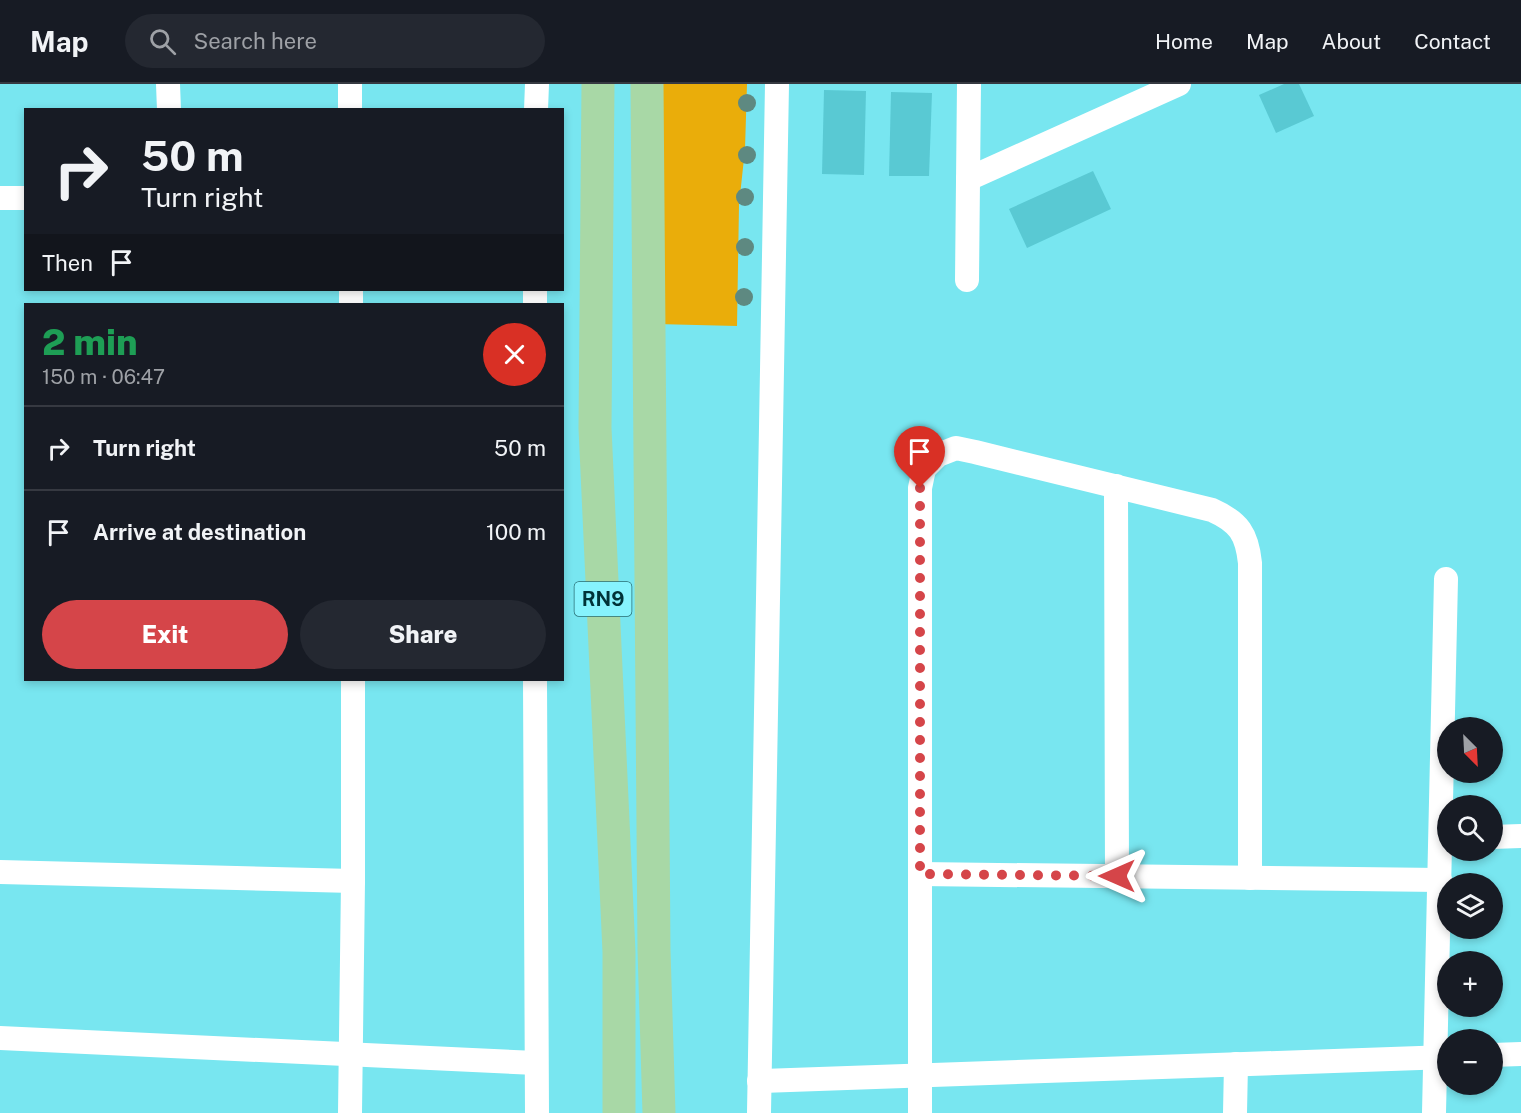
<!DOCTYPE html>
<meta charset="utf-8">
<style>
:root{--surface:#171b24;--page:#242831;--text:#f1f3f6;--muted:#9ea1a6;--line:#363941;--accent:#d54549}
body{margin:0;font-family:"Public Sans",sans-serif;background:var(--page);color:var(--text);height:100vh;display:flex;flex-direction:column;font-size:22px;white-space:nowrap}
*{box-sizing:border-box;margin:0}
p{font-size:20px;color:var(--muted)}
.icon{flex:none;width:33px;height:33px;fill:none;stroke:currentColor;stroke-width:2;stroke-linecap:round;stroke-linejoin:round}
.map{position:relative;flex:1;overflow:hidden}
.sheet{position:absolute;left:24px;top:219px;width:540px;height:378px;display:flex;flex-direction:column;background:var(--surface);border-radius:0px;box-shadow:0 3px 9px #0003}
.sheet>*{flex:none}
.guide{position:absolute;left:24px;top:24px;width:540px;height:183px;border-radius:0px;box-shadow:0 3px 9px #0003;background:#171b24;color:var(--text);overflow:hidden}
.needle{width:39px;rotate:156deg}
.buttons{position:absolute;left:1437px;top:633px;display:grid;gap:12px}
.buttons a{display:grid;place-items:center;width:66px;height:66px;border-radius:50%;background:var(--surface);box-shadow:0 3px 9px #0003;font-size:30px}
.pin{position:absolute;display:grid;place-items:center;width:51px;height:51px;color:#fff;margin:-62px -26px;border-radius:50% 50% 50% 0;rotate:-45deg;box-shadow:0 0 6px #0007}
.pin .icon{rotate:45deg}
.me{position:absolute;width:66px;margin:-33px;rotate:270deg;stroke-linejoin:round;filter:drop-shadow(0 0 4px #0008)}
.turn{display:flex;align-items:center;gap:21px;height:126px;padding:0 18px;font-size:27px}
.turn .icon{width:78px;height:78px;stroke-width:2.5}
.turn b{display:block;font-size:42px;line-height:51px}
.then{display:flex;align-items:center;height:57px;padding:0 18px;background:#0003;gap:12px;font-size:22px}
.round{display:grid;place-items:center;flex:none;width:63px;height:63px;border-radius:32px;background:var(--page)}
.headline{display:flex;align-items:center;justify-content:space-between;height:102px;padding:0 18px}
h1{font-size:36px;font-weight:800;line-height:45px;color:#1e9e55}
.cta{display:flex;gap:12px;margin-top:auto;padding:12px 18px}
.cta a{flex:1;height:69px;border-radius:36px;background:var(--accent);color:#fff;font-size:24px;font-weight:800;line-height:69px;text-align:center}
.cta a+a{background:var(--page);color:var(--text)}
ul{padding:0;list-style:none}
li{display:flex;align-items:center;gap:18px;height:84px;padding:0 18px;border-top:2px solid var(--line)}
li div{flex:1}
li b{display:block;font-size:22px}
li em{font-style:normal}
header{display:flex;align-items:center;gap:36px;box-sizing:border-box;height:84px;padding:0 30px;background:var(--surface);border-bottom:2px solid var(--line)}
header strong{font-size:28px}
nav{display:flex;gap:33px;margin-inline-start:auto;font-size:21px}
.search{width:420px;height:54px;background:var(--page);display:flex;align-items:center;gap:15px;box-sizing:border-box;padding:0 21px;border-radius:33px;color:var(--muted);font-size:22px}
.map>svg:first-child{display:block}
.green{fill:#eaad0a}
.building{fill:#59c9d3}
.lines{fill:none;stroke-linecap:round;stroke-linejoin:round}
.minor{stroke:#fff;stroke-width:24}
.trunk{stroke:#a8d8a6;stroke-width:33}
.tree{fill:#5e8981}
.route{stroke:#d54549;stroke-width:10;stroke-dasharray:0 18}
.labels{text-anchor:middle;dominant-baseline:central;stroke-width:4.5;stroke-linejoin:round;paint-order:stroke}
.shield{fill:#86f3fd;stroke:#286d73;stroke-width:1.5}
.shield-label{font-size:20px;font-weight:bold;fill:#003338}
</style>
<header>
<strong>Map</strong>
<div class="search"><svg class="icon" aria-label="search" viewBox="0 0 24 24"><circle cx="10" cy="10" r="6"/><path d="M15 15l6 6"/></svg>Search here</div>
<nav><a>Home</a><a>Map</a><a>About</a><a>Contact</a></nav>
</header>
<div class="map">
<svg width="1521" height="1029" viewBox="0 0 1521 1029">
<rect width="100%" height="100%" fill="#78e6f0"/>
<!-- green -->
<path class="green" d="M652 0H747L745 65 739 121 737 242 656 240Z"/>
<!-- building -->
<g class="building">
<path d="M1284 0H1299L1314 32 1276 49 1259 11Z"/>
<path d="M824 6 866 7 864 91 822 90Z"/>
<path d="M891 8 932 9 929 92H889Z"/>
<path d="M1093 87 1111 125 1027 164 1009 125Z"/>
</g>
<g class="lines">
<!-- minor -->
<g class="minor">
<path d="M168 0 169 26"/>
<path d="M350 0V26"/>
<path d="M536 26 537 0"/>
<path d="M968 95 1179 0"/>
<path d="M0 114H26"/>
<path d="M967 196 969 0"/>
<path d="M351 206V220"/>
<path d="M535 206V220"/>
<path d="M1116 402 1117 792"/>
<path d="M535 596 537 1029"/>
<path d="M1492 753 1521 752"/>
<path d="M0 788 353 797"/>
<path d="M920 790 1440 796"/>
<path d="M0 954 536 979"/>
<path d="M1492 971 1521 970"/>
<path d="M759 997 1448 973"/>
<path d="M350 1029 353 797V596"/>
<path d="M759 1029 777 0"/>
<path d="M920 1029V404L924 385 938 371 956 364 975 368 1212 426C1239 438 1247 450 1250 479V794"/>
<path d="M1235 1029 1236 980"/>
<path d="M1434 1029 1446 495"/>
</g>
<!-- trunk -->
<g class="trunk">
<path d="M598 0 595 344 619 868V1029"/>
<path d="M647 0 654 866 659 1029"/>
</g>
</g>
<!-- trees -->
<g class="tree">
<circle cx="747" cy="19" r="9"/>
<circle cx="747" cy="71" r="9"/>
<circle cx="745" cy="113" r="9"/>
<circle cx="745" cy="163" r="9"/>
<circle cx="744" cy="213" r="9"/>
</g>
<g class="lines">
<!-- route -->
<path class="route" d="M920 404V790L1117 792"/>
</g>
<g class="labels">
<!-- shield labels -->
<rect class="shield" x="574.5" y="498" width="57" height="34" rx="4.5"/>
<g class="shield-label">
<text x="603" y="515">RN9</text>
</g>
</g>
</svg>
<div class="buttons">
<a><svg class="needle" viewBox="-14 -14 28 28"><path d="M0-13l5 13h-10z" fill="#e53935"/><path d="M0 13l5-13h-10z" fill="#9ea1a6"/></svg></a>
<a><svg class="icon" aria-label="search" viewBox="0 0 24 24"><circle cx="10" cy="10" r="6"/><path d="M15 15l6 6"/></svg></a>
<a><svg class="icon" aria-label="layers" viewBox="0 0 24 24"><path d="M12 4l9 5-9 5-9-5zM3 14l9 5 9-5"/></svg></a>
<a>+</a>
<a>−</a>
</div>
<div class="pin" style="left:920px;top:404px;background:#d93025"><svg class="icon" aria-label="arrive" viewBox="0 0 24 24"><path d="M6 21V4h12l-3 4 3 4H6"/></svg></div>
<svg class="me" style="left:1117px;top:792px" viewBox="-20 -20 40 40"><path d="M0-17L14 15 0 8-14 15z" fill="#d54549" stroke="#fff" stroke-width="4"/></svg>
<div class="guide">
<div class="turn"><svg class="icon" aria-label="right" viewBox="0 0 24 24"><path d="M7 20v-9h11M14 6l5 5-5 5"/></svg><div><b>50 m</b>Turn right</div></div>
<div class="then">Then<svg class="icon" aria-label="arrive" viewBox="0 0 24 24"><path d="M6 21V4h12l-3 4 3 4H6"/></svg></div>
</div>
<section class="sheet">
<div class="headline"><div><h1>2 min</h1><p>150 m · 06:47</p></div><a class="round" style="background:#d93025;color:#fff"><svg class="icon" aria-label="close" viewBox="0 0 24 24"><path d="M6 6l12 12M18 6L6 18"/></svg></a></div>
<ul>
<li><svg class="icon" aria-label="right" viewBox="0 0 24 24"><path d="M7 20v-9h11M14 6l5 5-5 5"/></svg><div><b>Turn right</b></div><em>50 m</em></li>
<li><svg class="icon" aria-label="arrive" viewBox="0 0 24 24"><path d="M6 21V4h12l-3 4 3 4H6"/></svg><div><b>Arrive at destination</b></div><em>100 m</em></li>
</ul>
<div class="cta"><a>Exit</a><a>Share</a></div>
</section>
</div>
